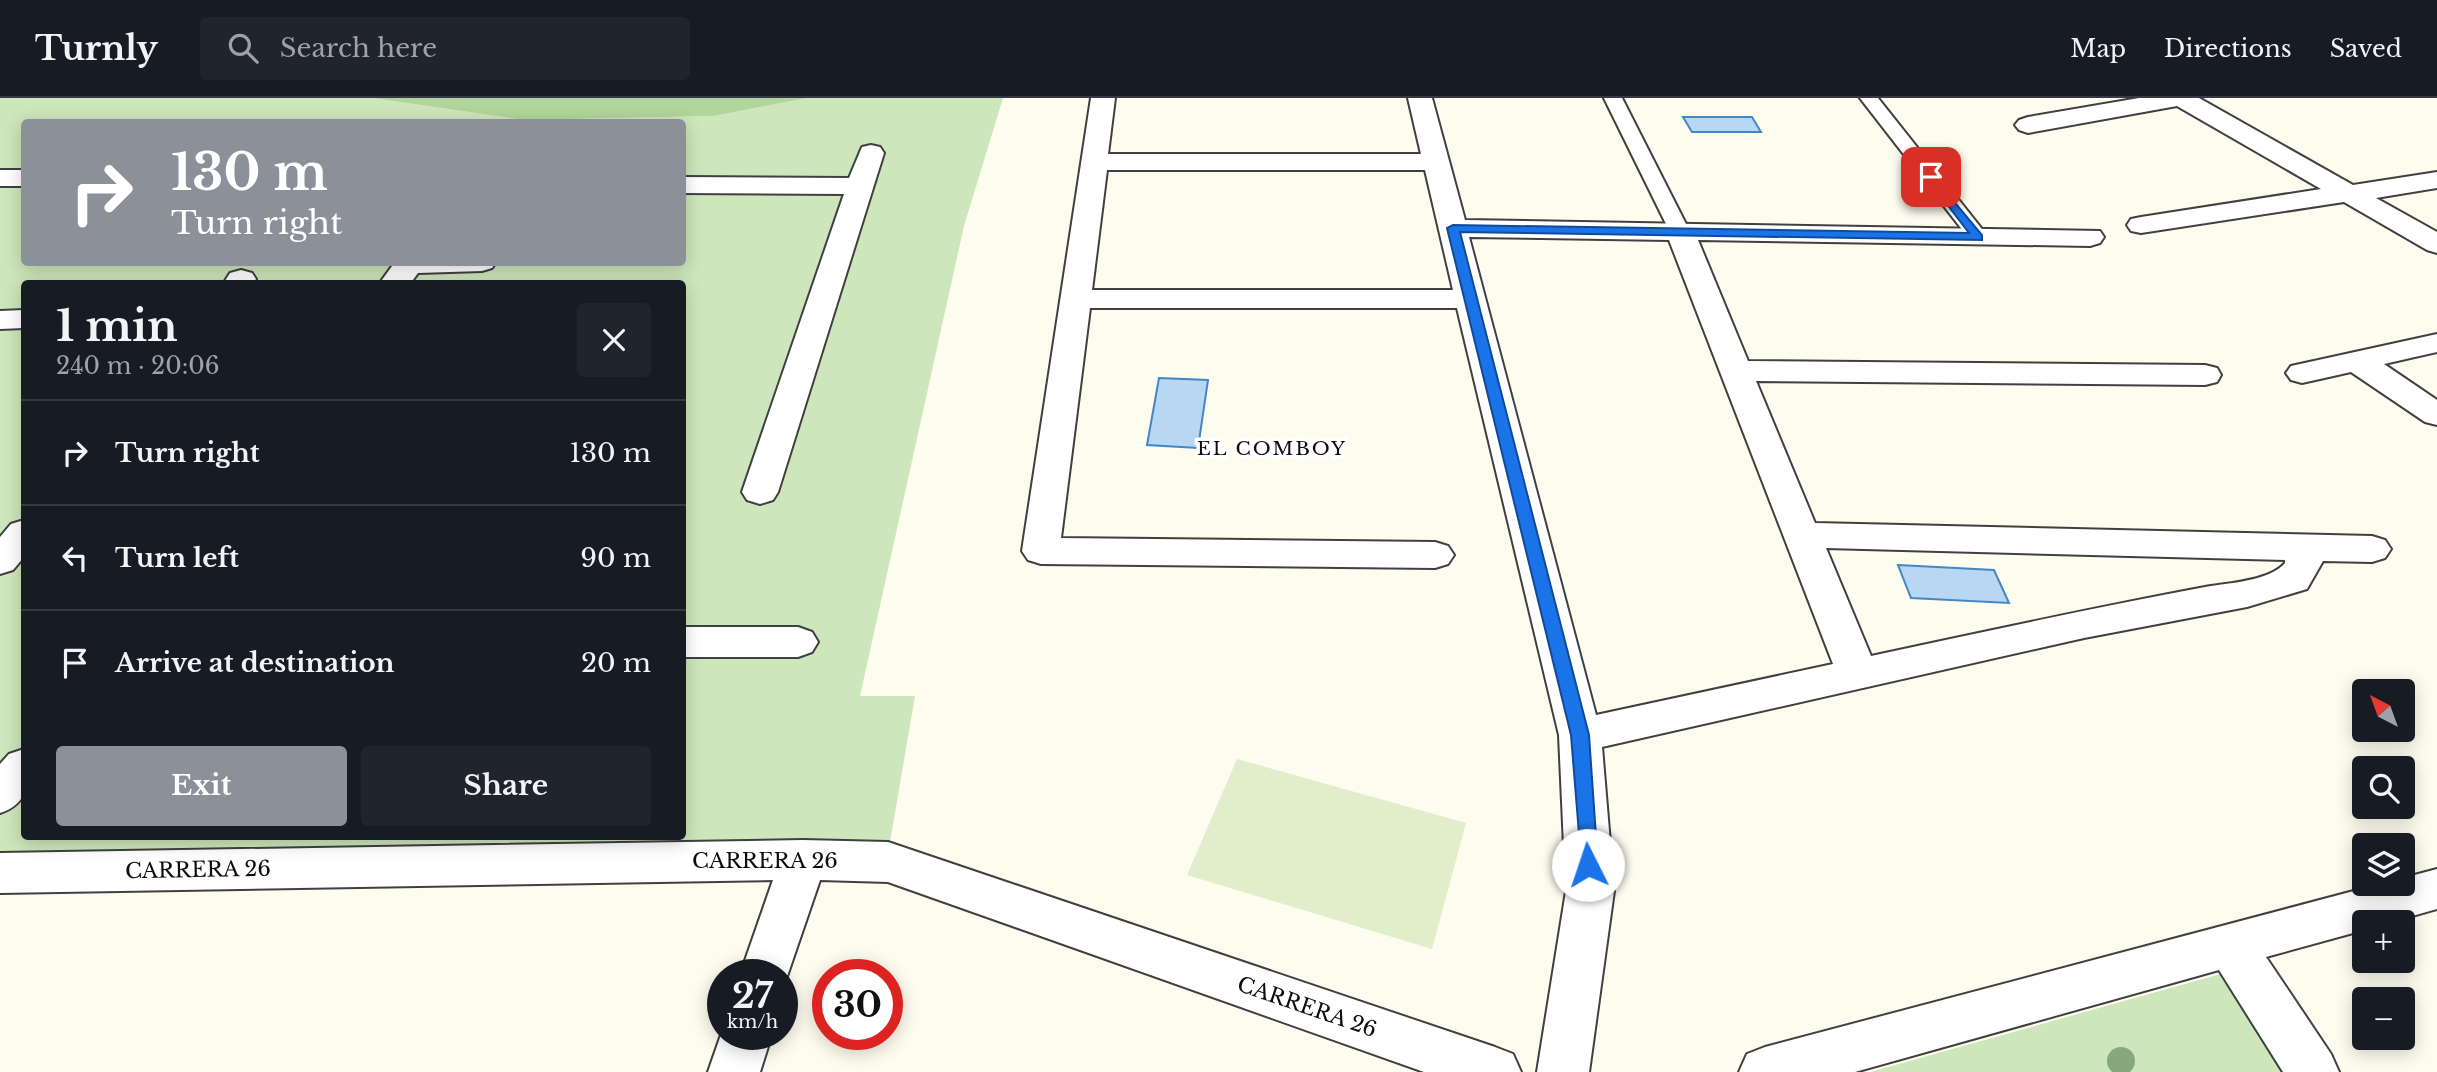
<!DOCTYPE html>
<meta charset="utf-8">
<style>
:root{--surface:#171b24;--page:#20242c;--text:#f1f3f6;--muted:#9ea1a6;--line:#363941;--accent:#8c9099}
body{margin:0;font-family:"Libre Baskerville",serif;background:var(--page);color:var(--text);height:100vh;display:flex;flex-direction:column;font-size:26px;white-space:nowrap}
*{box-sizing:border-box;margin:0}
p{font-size:23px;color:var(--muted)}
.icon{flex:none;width:38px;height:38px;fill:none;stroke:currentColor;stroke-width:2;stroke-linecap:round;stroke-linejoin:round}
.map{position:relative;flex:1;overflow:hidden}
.details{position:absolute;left:21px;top:182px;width:665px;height:560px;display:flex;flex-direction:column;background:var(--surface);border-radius:7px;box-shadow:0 4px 18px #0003}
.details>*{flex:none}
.guide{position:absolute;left:21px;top:21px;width:665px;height:147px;border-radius:7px;box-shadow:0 4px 18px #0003;background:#8c9099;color:#fff;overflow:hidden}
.needle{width:46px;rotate:319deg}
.controls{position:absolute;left:2352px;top:581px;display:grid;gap:14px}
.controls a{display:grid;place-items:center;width:63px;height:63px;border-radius:7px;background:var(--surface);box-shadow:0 4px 18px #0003;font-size:35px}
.speed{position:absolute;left:707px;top:861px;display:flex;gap:14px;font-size:35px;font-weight:700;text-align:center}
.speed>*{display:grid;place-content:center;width:91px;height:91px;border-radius:50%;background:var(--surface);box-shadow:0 4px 18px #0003;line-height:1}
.speed small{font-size:18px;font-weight:400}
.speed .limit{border:10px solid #d22;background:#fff;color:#111}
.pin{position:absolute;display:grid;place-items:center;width:60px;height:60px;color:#fff;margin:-30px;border-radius:14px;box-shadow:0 4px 10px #0006}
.me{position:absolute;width:77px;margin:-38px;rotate:356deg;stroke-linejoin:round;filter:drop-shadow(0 0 5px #0008)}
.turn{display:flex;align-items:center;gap:24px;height:147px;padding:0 35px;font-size:32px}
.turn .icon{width:91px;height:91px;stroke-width:2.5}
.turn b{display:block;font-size:49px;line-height:60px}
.round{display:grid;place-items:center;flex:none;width:74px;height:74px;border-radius:7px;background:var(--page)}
.overview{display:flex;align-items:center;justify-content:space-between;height:119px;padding:0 35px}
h1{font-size:42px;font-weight:700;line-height:52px}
.cta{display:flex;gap:14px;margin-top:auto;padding:14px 35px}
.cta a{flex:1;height:80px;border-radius:7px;background:var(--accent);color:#fff;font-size:28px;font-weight:700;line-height:80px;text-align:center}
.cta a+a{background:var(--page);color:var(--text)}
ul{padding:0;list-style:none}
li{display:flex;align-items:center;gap:21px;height:105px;padding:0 35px;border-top:2px solid var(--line)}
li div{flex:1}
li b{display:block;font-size:26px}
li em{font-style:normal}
header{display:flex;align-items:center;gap:42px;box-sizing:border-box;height:98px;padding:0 35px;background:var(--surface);border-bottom:2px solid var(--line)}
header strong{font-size:33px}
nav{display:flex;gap:38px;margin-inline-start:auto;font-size:24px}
.search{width:490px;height:63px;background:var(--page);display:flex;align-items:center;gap:18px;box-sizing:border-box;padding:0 24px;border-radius:7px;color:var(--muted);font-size:26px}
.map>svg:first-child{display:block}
.green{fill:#cee6bb;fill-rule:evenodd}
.forest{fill:#b1d69b}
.pitch{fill:#e0eecc}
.water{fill:#b7d7f2;stroke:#4387c4;stroke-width:2}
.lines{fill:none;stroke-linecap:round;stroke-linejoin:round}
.service-casing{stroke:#404040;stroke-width:4}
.minor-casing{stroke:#404040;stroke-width:4}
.service{fill:#fff;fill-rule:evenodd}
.minor{fill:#fff;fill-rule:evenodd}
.tree{fill:#89a77e}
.route{fill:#1a73e8;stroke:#114b97;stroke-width:2}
.labels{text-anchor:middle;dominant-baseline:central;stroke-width:7;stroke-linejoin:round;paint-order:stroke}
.neighbourhood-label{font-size:19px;letter-spacing:2px;fill:#0d0d0d;stroke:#fff}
.near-street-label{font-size:21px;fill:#0d0d0d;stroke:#fff}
</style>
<header>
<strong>Turnly</strong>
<div class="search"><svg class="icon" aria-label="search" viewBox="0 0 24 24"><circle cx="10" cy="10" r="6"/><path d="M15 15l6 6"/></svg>Search here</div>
<nav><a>Map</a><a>Directions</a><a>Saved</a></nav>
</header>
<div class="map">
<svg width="2437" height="974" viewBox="0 0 2437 974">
<rect width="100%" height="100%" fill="#fefcef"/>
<!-- green -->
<g class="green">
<path d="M0 0H372L523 22 714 18 807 0H1003L964 128 860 598H915L890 744 0 755ZM24 24H682V164H24ZM24 186H682V738H24Z"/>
<path d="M2224 875 2287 974H1870Z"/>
</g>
<!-- forest -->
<path class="forest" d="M372 0H807L714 18 523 22Z"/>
<!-- pitch -->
<path class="pitch" d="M1237 661 1466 725 1432 851 1187 777Z"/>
<!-- water -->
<g class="water">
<path d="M1683 19H1752L1761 34H1692Z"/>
<path d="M1159 280 1208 282 1198 350 1147 347Z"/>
<path d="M1898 467 1994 472 2009 505 1911 500Z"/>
</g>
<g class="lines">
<defs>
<g id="service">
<path d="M1604 0H1622L1690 134 1687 138 1680 140 1670 134Z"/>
<path d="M1860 0H1878L1985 135 1988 139 1985 143H1971Z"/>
</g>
<g id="minor">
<path d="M1091 0H1115L1108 56H1421L1408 0H1432L1465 122 2100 133 2104 139 2100 145 2090 148 1698 142 1748 263 2205 267 2217 270 2221 277 2217 284 2205 287 1756 283 1815 425 2372 438 2385 442 2391 451 2385 460 2372 464 2323 463 2307 491 2247 509 2084 540 1602 649 1614 793 1589 974H1537L1566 793 1559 637 1457 210H1090L1061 440 1435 444 1448 448 1454 457 1448 466 1435 470 1041 466 1028 462 1022 453ZM1107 72H1425L1453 192H1092ZM1469 139 1669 142 1833 566 1596 617ZM1826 450 2285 462V465C2270 483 2228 485 2205 489 2093 510 1982 534 1871 558Z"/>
<path d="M2139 0H2199L2353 87 2437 74V90L2376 100 2437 134V155L2427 152 2344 104 2141 135 2131 133 2127 127 2131 121 2141 119 2321 91 2177 8 2028 35 2019 32 2015 27 2019 22 2028 19Z"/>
<path d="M871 47 880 49 884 55 778 394 773 402 760 406 747 402 742 394 844 96 682 95V79L849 80 862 49Z"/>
<rect x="0" y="72" width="24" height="16"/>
<path d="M395 164H496L492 170 482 173 418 175 410 186H379Z"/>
<path d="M241 172 252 175 256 181 253 186H223L230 175Z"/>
<path d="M24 212V230L0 231V213Z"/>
<path d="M2437 236V254L2384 266 2437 302V327L2425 324 2351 274 2302 285 2291 282 2286 275 2291 268Z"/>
<path d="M24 422V459L13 472 0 476V439L11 426Z"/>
<path d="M682 529H798L812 534 818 544 812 554 798 559H682Z"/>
<path d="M24 651C27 680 33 704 0 715V666L9 656Z"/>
<path d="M803 742 888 744 1495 949 1513 956 1521 974H1424L888 784 820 782 782 893V877H740L773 782 0 795V755Z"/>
<path d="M2437 771V811L2391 824H2364V832L2266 859 2331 956 2339 974H2283L2219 872 1855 974H1739L1747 956 1765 949 2380 786H2403V780Z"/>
<path d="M723 931V936H772L760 974H708Z"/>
</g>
</defs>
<!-- service casing -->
<use href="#service" class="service-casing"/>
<!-- minor casing -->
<use href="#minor" class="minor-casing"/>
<!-- service -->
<use href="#service" class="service"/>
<!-- minor -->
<use href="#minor" class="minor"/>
</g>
<!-- trees -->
<circle class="tree" cx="2121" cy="963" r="14"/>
<!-- route -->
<path class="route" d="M1931 76 1982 137V142L1460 134 1589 637 1598 767 1595 773H1582L1571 637 1447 130 1453 127 1969 135 1926 79Z"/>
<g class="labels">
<!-- neighbourhood labels -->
<g class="neighbourhood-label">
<text x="1272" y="350">EL COMBOY</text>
</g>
<!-- near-street labels -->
<g class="near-street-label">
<text x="765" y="763">CARRERA 26</text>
<text transform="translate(198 772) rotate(-1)">CARRERA 26</text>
<text transform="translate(1307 909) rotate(19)">CARRERA 26</text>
</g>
</g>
</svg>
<div class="controls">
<a><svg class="needle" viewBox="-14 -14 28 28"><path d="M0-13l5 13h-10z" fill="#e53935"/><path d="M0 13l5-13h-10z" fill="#9ea1a6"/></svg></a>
<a><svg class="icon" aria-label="search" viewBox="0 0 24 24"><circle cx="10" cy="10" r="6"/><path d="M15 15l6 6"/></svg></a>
<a><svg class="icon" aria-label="layers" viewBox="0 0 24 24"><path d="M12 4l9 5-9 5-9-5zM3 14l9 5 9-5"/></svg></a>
<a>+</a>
<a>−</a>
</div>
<div class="speed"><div>27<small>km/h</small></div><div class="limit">30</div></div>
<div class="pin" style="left:1931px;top:79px;background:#d93025"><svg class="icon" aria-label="arrive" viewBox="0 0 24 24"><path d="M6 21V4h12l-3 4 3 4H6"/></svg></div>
<svg class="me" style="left:1588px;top:767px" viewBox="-20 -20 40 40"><circle r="19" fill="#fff"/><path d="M0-13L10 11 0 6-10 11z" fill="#1a73e8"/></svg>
<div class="guide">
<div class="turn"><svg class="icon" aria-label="right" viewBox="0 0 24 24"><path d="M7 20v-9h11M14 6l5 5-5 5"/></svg><div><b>130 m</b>Turn right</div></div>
</div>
<section class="details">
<div class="overview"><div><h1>1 min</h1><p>240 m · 20:06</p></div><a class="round"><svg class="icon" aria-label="close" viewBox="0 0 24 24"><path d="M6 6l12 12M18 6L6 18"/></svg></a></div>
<ul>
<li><svg class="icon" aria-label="right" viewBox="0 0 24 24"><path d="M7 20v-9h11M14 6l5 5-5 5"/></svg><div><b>Turn right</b></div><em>130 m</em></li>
<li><svg class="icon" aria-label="left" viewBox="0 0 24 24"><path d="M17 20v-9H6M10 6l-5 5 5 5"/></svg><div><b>Turn left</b></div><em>90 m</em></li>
<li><svg class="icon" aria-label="arrive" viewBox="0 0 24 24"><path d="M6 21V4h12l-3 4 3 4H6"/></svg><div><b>Arrive at destination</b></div><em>20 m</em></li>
</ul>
<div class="cta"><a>Exit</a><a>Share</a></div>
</section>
</div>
